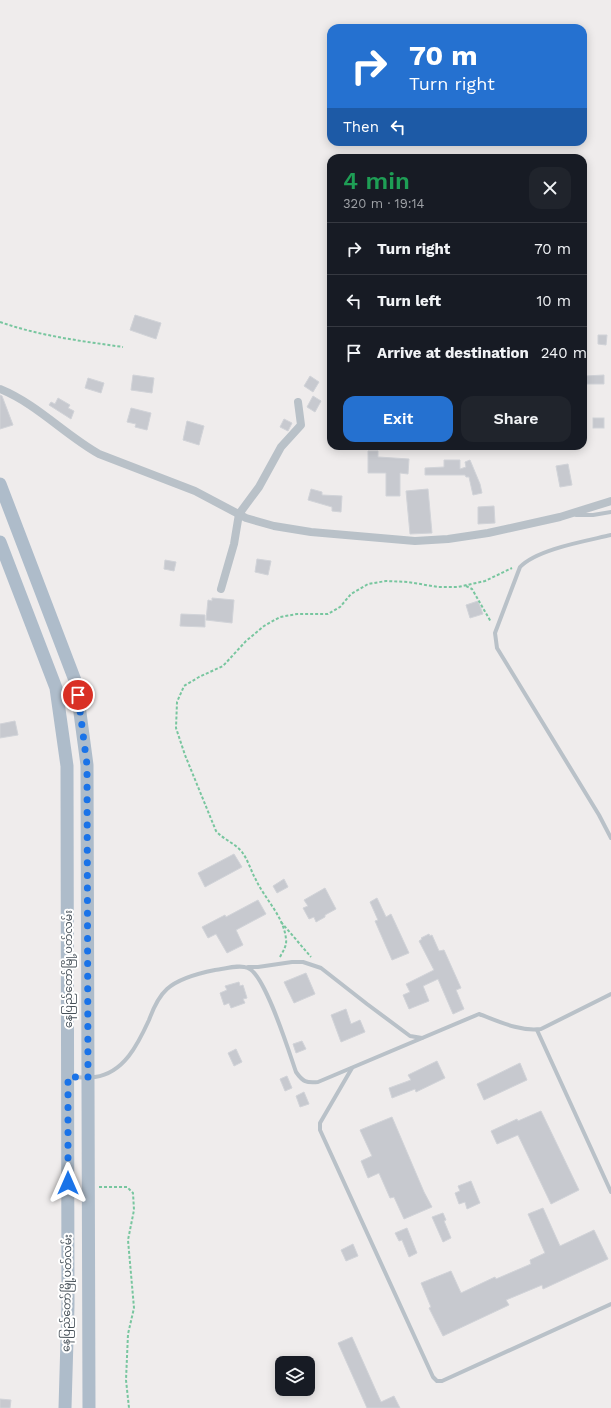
<!DOCTYPE html>
<meta charset="utf-8">
<style>
:root{--surface:#171b24;--page:#20242c;--text:#f1f3f6;--muted:#9ea1a6;--line:#363941;--accent:#2571d0}
body{margin:0;font-family:"Work Sans","Noto Sans Myanmar",sans-serif;background:var(--page);color:var(--text);height:100vh;display:flex;flex-direction:column;font-size:15px;white-space:nowrap}
*{box-sizing:border-box;margin:0}
p{font-size:13px;color:var(--muted)}
.icon{flex:none;width:22px;height:22px;fill:none;stroke:currentColor;stroke-width:2;stroke-linecap:round;stroke-linejoin:round}
.map{position:relative;flex:1;overflow:hidden}
.sheet{position:absolute;left:327px;top:154px;width:260px;height:296px;display:flex;flex-direction:column;background:var(--surface);border-radius:12px;box-shadow:0 2px 10px #0003}
.sheet>*{flex:none}
.hud{position:absolute;left:327px;top:24px;width:260px;height:122px;border-radius:12px;box-shadow:0 2px 10px #0003;background:#2571d0;color:#fff;overflow:hidden}
.fabs{position:absolute;left:275px;top:1356px;display:grid;gap:8px}
.fabs a{display:grid;place-items:center;width:40px;height:40px;border-radius:8px;background:var(--surface);box-shadow:0 2px 10px #0003;font-size:20px}
.pin{position:absolute;display:grid;place-items:center;width:34px;height:34px;color:#fff;margin:-17px;border:2px solid #fff;border-radius:50%;box-shadow:0 1px 4px #0007}
.me{position:absolute;width:44px;margin:-22px;rotate:0deg;stroke-linejoin:round;filter:drop-shadow(0 0 3px #0008)}
.turn{display:flex;align-items:center;gap:14px;height:84px;padding:0 16px;font-size:18px}
.turn .icon{width:52px;height:52px;stroke-width:2.5}
.turn b{display:block;font-size:28px;line-height:34px}
.then{display:flex;align-items:center;height:38px;padding:0 16px;background:#0003;gap:8px;font-size:15px}
.round{display:grid;place-items:center;flex:none;width:42px;height:42px;border-radius:12px;background:var(--page)}
.summary{display:flex;align-items:center;justify-content:space-between;height:68px;padding:0 16px}
h1{font-size:24px;font-weight:600;line-height:30px;color:#1e9e55}
.button{display:flex;gap:8px;margin-top:auto;padding:8px 16px}
.button a{flex:1;height:46px;border-radius:12px;background:var(--accent);color:#fff;font-size:16px;font-weight:600;line-height:46px;text-align:center}
.button a+a{background:var(--page);color:var(--text)}
ul{padding:0;list-style:none}
li{display:flex;align-items:center;gap:12px;height:52px;padding:0 16px;border-top:1px solid var(--line)}
li div{flex:1}
li b{display:block;font-size:15px}
li em{font-style:normal}
.map>svg:first-child{display:block}
.building{fill:#c7c9cf;stroke:#d1d3d8}
.lines{fill:none;stroke-linecap:round;stroke-linejoin:round}
.path{stroke:#78c69f;stroke-width:2;stroke-dasharray:3 2;stroke-linecap:butt}
.lane{stroke:#b9c1c8;stroke-width:4}
.street{stroke:#b9c1c8;stroke-width:8}
.primary{stroke:#aebcca;stroke-width:13}
.route{stroke:#1a73e8;stroke-width:7;stroke-dasharray:0 12.6}
.labels{text-anchor:middle;dominant-baseline:central;stroke-width:4;stroke-linejoin:round;paint-order:stroke}
.street-label{font-size:11px;fill:#465058;stroke:#fff}
</style>
<div class="map">
<svg width="611" height="1408" viewBox="0 0 611 1408">
<rect width="100%" height="100%" fill="#efecec"/>
<!-- building -->
<g class="building">
<path d="M135 315 161 323 156 339 130 330Z"/>
<path d="M598 335H607L606 345 598 344Z"/>
<path d="M133 375 154 378 152 393 131 390Z"/>
<path d="M604 375V384H586V376Z"/>
<path d="M310 376 319 382 313 392 304 386Z"/>
<path d="M88 378 104 383 101 393 85 388Z"/>
<path d="M0 395 2 396 13 425 0 429Z"/>
<path d="M313 396 321 401 315 412 307 407Z"/>
<path d="M58 398 70 405 68 408 74 411 71 419 49 405 51 402 55 404Z"/>
<path d="M131 408 151 413 147 430 135 427 136 424 127 422Z"/>
<rect x="593" y="418" width="11" height="10"/>
<path d="M284 419 292 423 288 431 280 427Z"/>
<path d="M187 421 204 426 199 445 183 440Z"/>
<path d="M368 451H378V457L409 459 408 474 400 473V496H386V473H368Z"/>
<path d="M444 460H460V469L466 467 465 462 470 460 480 484 482 493 473 495 469 477H466L465 475H425V468L444 467Z"/>
<path d="M568 464 572 485 560 487 556 466Z"/>
<path d="M311 489 322 492V495L342 496 341 512 332 511V507L308 500Z"/>
<path d="M428 489 432 533 410 534 406 491Z"/>
<path d="M494 506 495 523 478 524V507Z"/>
<path d="M257 559 271 561 268 575 255 572Z"/>
<path d="M165 560 176 562 174 571 164 569Z"/>
<path d="M212 598 234 600 232 623 206 620 208 600 212 601Z"/>
<path d="M478 601 483 614 470 618 466 605Z"/>
<path d="M181 614 205 615V627L180 626Z"/>
<path d="M15 721 18 735 0 738V724Z"/>
<path d="M234 854 242 867 205 887 198 873Z"/>
<path d="M284 879 288 887 277 893 273 886Z"/>
<path d="M325 888 336 909 325 915V917L316 922 314 917 309 919 303 908 308 906 304 900Z"/>
<path d="M377 898 386 917 391 914 409 953 392 960 375 921 378 920 370 902Z"/>
<path d="M258 900 266 914 236 930 243 945 227 953 216 934 208 938 202 927 225 915 226 917Z"/>
<path d="M429 934 430 936 432 935 439 951 444 950 461 988 456 990 464 1009 453 1014 438 979 423 986 429 1001 409 1009 403 995 410 992 406 984 434 970 419 941 422 939 421 938Z"/>
<path d="M306 973 315 994 294 1003 284 982Z"/>
<path d="M239 982 240 986 243 985 247 998 243 999 245 1003 231 1008 229 1003 224 1005 220 993 227 990 225 986Z"/>
<path d="M346 1009 351 1024 360 1020 365 1032 341 1042 331 1015Z"/>
<path d="M302 1041 306 1049 296 1053 293 1044Z"/>
<path d="M236 1049 242 1062 234 1066 228 1053Z"/>
<path d="M437 1061 445 1078 416 1092 415 1089 392 1098 389 1088 411 1080 408 1075Z"/>
<path d="M520 1063 527 1080 484 1100 477 1084Z"/>
<path d="M287 1076 292 1088 285 1091 280 1079Z"/>
<path d="M304 1092 309 1104 300 1107 296 1096Z"/>
<path d="M541 1111 579 1190 551 1204 518 1135 497 1144 491 1131 517 1119 518 1121Z"/>
<path d="M392 1117 424 1192 432 1207 404 1219 394 1197 390 1198 379 1173 368 1178 361 1161 372 1156 360 1130Z"/>
<path d="M471 1181 480 1203 467 1209 465 1202 459 1204 455 1193 460 1191 458 1186Z"/>
<path d="M543 1208 560 1246 594 1230 608 1259 543 1289 542 1285 506 1300 509 1305 443 1336 429 1308 431 1307 421 1283 451 1271 461 1293 495 1277 496 1279 531 1264 530 1260 545 1253 528 1214Z"/>
<path d="M443 1213 446 1220 444 1221 451 1238 443 1242 432 1217Z"/>
<path d="M407 1228 417 1253 409 1257 402 1240 399 1241 395 1233Z"/>
<path d="M353 1244 358 1256 346 1261 341 1250Z"/>
<path d="M352 1337 381 1402 394 1396 400 1408H367L338 1343Z"/>
<path d="M0 1399 11 1400 10 1408H0Z"/>
</g>
<g class="lines">
<!-- path -->
<g class="path">
<path d="M0 322C40 336 81 341 123 347"/>
<path d="M466 586 472 589 491 622"/>
<path d="M281 922 311 957"/>
<path d="M280 957C283 951 287 946 286 939 284 917 265 899 256 880 251 871 248 860 242 852 235 843 224 840 216 831L185 755 176 728 177 702 184 686 199 677 223 666 246 641 264 626 280 617 297 614H328L340 607 351 594 368 584 386 581 408 582 438 587H458L485 581 512 568"/>
<path d="M99 1187H127L133 1193 134 1210 128 1240 134 1308 128 1334 126 1380 129 1408"/>
</g>
<!-- lane -->
<g class="lane">
<path d="M576 515H593L611 512"/>
<path d="M611 535C586 541 537 549 520 567L495 633 497 648 599 815 611 838"/>
<path d="M248 967H258L292 962H303L321 968 367 1004 410 1036 422 1038"/>
<path d="M537 1030 611 1192"/>
<path d="M352 1068 320 1123V1130L433 1377 437 1381H442L611 1304"/>
<path d="M70 1077C78 1077 87 1078 95 1077 124 1073 138 1044 149 1020 153 1009 158 997 167 989 179 978 200 973 215 970 225 969 239 964 248 968 265 974 289 1052 296 1072 303 1082 306 1083 318 1082L479 1014C498 1021 520 1032 541 1029L611 994"/>
</g>
<!-- street -->
<g class="street">
<path d="M0 389C37 404 65 435 99 454L195 491 246 518 274 526 311 532 415 541 448 539 488 533 560 517 611 501"/>
<path d="M221 589 234 544 239 514 259 487 281 447 301 425 298 402"/>
</g>
<!-- primary -->
<g class="primary">
<path d="M0 484 76 683 87 765 89 1408"/>
<path d="M0 542 56 688 67 766 68 1305 65 1408"/>
</g>
</g>
<g class="lines">
<!-- route -->
<path class="route" d="M68 1183V1077H88L87 765 78 695"/>
</g>
<g class="labels">
<!-- street labels -->
<g class="street-label">
<text transform="translate(68 969) rotate(-90)">နေပြည်တော်မြို့ပတ်လမ်း</text>
<text transform="translate(67 1293) rotate(-89)">နေပြည်တော်မြို့ပတ်လမ်း</text>
</g>
</g>
</svg>
<div class="fabs">
<a><svg class="icon" aria-label="layers" viewBox="0 0 24 24"><path d="M12 4l9 5-9 5-9-5zM3 14l9 5 9-5"/></svg></a>
</div>
<div class="pin" style="left:78px;top:695px;background:#d93025"><svg class="icon" aria-label="arrive" viewBox="0 0 24 24"><path d="M6 21V4h12l-3 4 3 4H6"/></svg></div>
<svg class="me" style="left:68px;top:1183px" viewBox="-20 -20 40 40"><path d="M0-17L14 15 0 8-14 15z" fill="#1a73e8" stroke="#fff" stroke-width="4"/></svg>
<div class="hud">
<div class="turn"><svg class="icon" aria-label="right" viewBox="0 0 24 24"><path d="M7 20v-9h11M14 6l5 5-5 5"/></svg><div><b>70 m</b>Turn right</div></div>
<div class="then">Then<svg class="icon" aria-label="left" viewBox="0 0 24 24"><path d="M17 20v-9H6M10 6l-5 5 5 5"/></svg></div>
</div>
<section class="sheet">
<div class="summary"><div><h1>4 min</h1><p>320 m · 19:14</p></div><a class="round"><svg class="icon" aria-label="close" viewBox="0 0 24 24"><path d="M6 6l12 12M18 6L6 18"/></svg></a></div>
<ul>
<li><svg class="icon" aria-label="right" viewBox="0 0 24 24"><path d="M7 20v-9h11M14 6l5 5-5 5"/></svg><div><b>Turn right</b></div><em>70 m</em></li>
<li><svg class="icon" aria-label="left" viewBox="0 0 24 24"><path d="M17 20v-9H6M10 6l-5 5 5 5"/></svg><div><b>Turn left</b></div><em>10 m</em></li>
<li><svg class="icon" aria-label="arrive" viewBox="0 0 24 24"><path d="M6 21V4h12l-3 4 3 4H6"/></svg><div><b>Arrive at destination</b></div><em>240 m</em></li>
</ul>
<div class="button"><a>Exit</a><a>Share</a></div>
</section>
</div>
